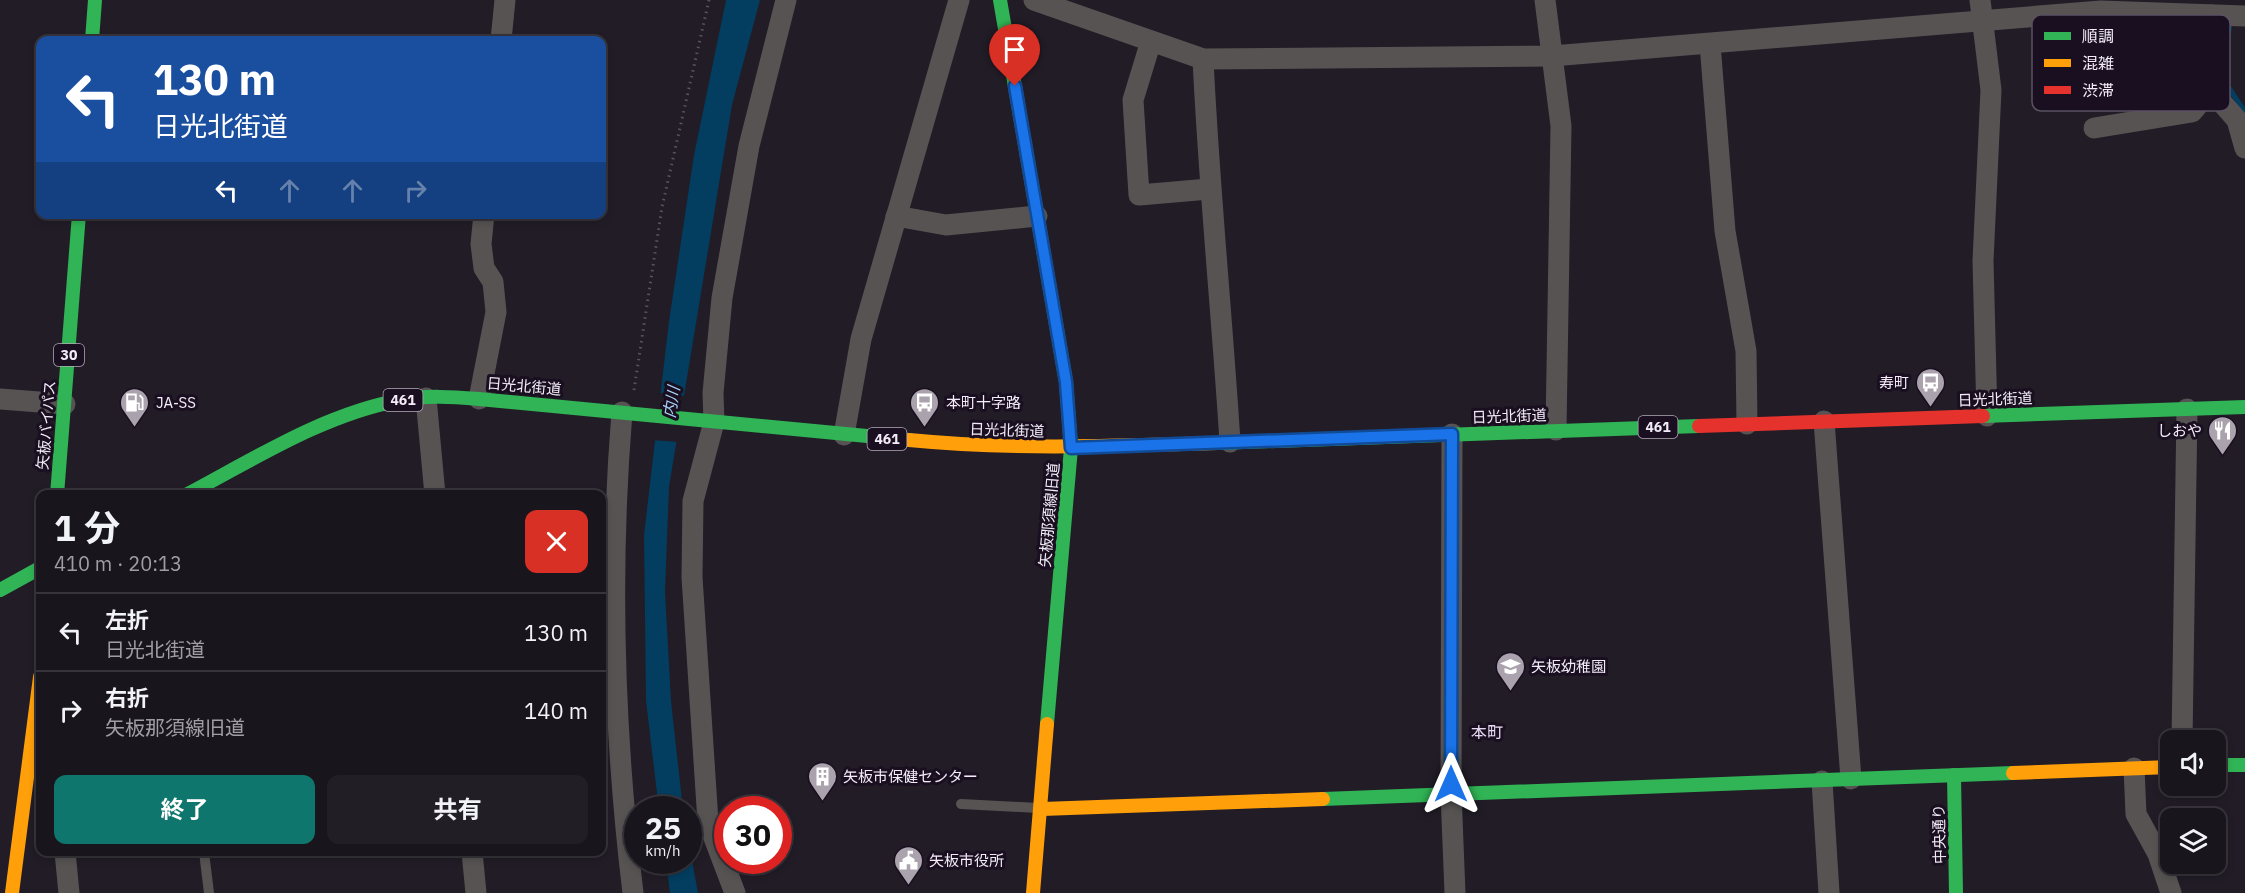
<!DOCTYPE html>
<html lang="ja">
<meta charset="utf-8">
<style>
:root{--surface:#19151c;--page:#221e25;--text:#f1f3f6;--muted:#9f9fa3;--line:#37343b;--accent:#0f766e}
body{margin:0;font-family:"IBM Plex Sans","Noto Sans JP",sans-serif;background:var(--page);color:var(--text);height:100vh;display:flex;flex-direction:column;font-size:22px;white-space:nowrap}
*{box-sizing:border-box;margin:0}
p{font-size:20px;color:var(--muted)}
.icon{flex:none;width:33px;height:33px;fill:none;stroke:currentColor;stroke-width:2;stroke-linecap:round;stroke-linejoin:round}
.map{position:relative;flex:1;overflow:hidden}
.details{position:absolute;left:36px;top:490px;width:570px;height:366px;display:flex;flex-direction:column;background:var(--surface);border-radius:12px;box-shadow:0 3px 9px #0003,0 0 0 2px var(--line)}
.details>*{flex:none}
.top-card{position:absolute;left:36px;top:36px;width:570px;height:183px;border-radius:12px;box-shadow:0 3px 9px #0003,0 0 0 2px var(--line);background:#1a4fa0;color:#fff;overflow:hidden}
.tools{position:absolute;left:2160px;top:730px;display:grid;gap:12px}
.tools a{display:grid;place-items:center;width:66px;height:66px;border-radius:12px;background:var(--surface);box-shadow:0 3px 9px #0003,0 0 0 2px var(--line);font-size:30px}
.speed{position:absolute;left:624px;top:796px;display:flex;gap:12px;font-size:30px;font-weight:700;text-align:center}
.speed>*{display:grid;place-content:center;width:78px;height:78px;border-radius:50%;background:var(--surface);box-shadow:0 3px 9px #0003,0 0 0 2px var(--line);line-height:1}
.speed small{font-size:15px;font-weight:400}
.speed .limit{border:9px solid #d22;background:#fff;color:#111}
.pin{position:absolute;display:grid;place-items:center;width:51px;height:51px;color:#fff;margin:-62px -26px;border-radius:50% 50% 50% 0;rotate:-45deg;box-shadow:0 0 6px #0007}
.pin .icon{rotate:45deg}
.me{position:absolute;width:66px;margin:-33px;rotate:0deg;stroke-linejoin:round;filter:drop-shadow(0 0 4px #0008)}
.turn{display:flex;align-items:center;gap:21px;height:126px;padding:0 18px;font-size:27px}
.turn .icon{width:78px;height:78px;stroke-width:2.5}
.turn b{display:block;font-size:42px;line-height:51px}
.lanes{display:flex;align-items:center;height:57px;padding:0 18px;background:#0003;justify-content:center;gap:30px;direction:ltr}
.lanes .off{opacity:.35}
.round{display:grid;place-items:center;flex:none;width:63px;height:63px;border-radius:12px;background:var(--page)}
.summary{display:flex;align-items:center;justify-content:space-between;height:102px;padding:0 18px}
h1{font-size:36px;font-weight:700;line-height:45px}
.action{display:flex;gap:12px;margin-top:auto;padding:12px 18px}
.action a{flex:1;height:69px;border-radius:12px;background:var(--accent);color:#fff;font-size:24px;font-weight:700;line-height:69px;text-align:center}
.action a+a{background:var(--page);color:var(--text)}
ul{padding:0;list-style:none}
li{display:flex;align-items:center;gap:18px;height:78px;padding:0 18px;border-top:2px solid var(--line)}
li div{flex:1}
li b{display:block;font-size:22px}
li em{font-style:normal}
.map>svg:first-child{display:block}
.water{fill:#033d5f}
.pier{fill:#211c26}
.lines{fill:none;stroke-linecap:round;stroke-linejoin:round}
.stream{stroke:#033d5f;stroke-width:5}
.path{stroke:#595557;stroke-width:3;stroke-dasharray:1.5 4.5;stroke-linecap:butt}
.lane{stroke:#575353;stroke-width:10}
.street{stroke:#575353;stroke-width:21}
.fast{stroke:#30b455;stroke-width:14}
.slow{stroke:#ff9f0a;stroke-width:14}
.jam{stroke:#e5322d;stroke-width:14}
.route-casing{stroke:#114b97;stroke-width:15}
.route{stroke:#1a73e8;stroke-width:10}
.labels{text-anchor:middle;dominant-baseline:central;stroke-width:6;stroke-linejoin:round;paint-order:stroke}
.shield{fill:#190f20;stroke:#b2aab7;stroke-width:1.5}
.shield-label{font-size:14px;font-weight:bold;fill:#f3ecf8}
.poi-label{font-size:15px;fill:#f3ecf8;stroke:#190f20;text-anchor:start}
.street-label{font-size:15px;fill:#f3ecf8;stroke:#190f20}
.water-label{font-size:16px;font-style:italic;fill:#a7d5fa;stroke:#190f20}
.neighbourhood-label{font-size:16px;fill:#e7d9f1;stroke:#190f20}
.key{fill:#190f20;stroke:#5a5161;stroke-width:1.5}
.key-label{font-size:16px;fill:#f3ecf8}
</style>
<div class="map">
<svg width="2245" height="893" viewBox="0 0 2245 893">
<rect width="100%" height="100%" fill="#211c26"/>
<!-- water -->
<g class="water">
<path d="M726 0H760L732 105 669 487 665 592 671 701 683 810H659L646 701 644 535 669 321 694 155Z"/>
<path d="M689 844 698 893H670L666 861H688Z"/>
</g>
<!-- pier -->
<path class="pier" d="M658 393 686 396 679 442 652 440Z"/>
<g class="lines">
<!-- stream -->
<path class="stream" d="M2231 19 2221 76 2245 112"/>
<!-- path -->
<path class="path" d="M634 390 662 207 709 0"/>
<!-- lane -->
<g class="lane">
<path d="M961 804 1038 808"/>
<path d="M204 852 209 893"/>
</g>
<!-- street -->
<g class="street">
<path d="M1034 0 1203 59 1552 56 2101 11 2245 16"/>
<path d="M1545 0 1561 126 1556 430"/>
<path d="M1980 0 1991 90 1983 261 1987 416"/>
<path d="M501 40 505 0"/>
<path d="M1151 41 1133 100 1139 195 1209 189"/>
<path d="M1710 44 1725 231 1746 351 1747 424"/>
<path d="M1203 59C1209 187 1222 315 1230 442"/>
<path d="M2204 82 2237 120 2245 148"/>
<path d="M2094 128 2192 112 2202 100 2211 15"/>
<path d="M896 216 946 225 1037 216"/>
<path d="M426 398 435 495"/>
<path d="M0 399 65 404"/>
<path d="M479 399 496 312 493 282 484 268 481 244 484 214"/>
<path d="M622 412C609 571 614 735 633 893"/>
<path d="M1824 421 1851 779"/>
<path d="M1452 434 1451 793 1455 893"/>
<path d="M844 435 861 339 959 0"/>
<path d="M2182 741 2187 409"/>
<path d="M2134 768 2136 814 2158 854 2171 893"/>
<path d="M1822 781 1829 893"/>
<path d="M65 852 69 893"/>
<path d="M472 852 476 893"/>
<path d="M735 893 708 822 692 577 693 501 714 422 713 393 722 298 749 146 786 0"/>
</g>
<!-- fast -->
<g class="fast">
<path d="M1000 0 1066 382 1071 448 1047 724"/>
<path d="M92 40 95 0"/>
<path d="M1983 416 2245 407"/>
<path d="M1218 443 1699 426"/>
<path d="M57 495 79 214"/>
<path d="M186 495C254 459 324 414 401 400 426 395 453 397 479 399L909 440"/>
<path d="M0 590 40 568"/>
<path d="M2216 765H2245"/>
<path d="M1954 775 1956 893"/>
<path d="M1323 799 2013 773"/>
</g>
<!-- slow -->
<g class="slow">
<path d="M909 440C1012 450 1115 446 1218 443"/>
<path d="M2013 773 2170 767"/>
<path d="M1042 809 1323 799"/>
<path d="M12 893 40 677"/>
<path d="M1033 893 1047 724"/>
</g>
<!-- jam -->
<path class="jam" d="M1699 426 1983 416"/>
</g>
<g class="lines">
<defs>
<path id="route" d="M1015 86 1066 382 1071 448 1452 434 1451 784"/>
</defs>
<!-- route casing -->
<use href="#route" class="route-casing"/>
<!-- route -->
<use href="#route" class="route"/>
</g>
<!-- icons -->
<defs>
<symbol id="bus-pin" viewBox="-11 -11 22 30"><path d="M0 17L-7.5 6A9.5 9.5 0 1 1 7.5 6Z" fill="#aaa3ae" stroke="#190f20"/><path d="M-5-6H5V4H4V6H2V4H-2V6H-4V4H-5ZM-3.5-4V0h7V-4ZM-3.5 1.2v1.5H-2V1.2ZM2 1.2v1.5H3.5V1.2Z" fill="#fff"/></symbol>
<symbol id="fuel-pin" viewBox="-11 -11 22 30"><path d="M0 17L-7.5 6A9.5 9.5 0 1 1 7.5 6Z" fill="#aaa3ae" stroke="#190f20"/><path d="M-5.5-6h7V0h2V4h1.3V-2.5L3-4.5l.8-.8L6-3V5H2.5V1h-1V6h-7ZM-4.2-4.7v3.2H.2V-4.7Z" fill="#fff"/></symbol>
<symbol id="restaurant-pin" viewBox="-11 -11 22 30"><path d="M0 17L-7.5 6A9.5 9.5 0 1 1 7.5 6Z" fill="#aaa3ae" stroke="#190f20"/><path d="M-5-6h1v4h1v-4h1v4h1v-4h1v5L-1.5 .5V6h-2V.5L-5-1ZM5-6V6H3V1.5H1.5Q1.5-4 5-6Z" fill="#fff"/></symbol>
<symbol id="school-pin" viewBox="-11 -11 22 30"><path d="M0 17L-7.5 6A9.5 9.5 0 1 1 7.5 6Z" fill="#aaa3ae" stroke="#190f20"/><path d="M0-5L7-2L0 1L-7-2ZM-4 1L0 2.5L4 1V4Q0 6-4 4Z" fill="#fff"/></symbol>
<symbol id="building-pin" viewBox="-11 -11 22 30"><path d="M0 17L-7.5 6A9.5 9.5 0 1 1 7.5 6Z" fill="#aaa3ae" stroke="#190f20"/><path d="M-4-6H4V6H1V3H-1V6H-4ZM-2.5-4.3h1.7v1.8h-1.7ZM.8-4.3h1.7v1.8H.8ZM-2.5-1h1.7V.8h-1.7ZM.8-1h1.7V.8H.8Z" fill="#fff"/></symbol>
<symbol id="civic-pin" viewBox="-11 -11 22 30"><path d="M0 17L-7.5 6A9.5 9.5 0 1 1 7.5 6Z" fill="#aaa3ae" stroke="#190f20"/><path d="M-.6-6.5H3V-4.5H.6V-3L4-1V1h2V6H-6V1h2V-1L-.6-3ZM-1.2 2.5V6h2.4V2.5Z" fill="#fff"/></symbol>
</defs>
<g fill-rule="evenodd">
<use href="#bus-pin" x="1914" y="366" width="33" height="45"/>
<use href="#fuel-pin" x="118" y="386" width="33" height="45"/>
<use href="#bus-pin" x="908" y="386" width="33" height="45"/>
<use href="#restaurant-pin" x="2206" y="414" width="33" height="45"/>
<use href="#school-pin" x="1494" y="650" width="33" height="45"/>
<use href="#building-pin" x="806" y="760" width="33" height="45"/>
<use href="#civic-pin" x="892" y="844" width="33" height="45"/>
</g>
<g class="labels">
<!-- shield labels -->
<g class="shield">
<rect x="54" y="344" width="30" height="22" rx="4.5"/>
<rect x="383.5" y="389" width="39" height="22" rx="4.5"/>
<rect x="1638.5" y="416" width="39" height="22" rx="4.5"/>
<rect x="867.5" y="428" width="39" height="22" rx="4.5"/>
</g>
<g class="shield-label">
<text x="69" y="355">30</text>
<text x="403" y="400">461</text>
<text x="1658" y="427">461</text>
<text x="887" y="439">461</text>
</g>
<!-- poi labels -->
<g class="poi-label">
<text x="1909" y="382" text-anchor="end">寿町</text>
<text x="156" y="402">JA-SS</text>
<text x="946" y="402">本町十字路</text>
<text x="2202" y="430" text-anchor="end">しおや</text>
<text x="1531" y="666">矢板幼稚園</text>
<text x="843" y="776">矢板市保健センター</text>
<text x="929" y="860">矢板市役所</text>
</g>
<!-- street labels -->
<g class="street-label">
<text transform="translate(524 386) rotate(5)">日光北街道</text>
<text transform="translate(1995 399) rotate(-2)">日光北街道</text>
<text transform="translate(1509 416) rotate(-2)">日光北街道</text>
<text transform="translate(46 425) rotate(-85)">矢板バイパス</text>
<text transform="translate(1007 430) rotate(2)">日光北街道</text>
<text transform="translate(1049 515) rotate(-85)">矢板那須線旧道</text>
<text transform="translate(1939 834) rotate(-91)">中央通り</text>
</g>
<!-- water labels -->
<g class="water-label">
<text transform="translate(671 402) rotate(-81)">内川</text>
</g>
<!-- neighbourhood labels -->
<g class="neighbourhood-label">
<text x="1487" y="732">本町</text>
</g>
</g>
<!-- legend -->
<rect x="2032" y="15" width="198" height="96" rx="9" class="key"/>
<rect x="2044" y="32" width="27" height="8" fill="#30b455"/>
<rect x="2044" y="59" width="27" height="8" fill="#ff9f0a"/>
<rect x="2044" y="86" width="27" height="8" fill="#e5322d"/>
<g class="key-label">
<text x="2082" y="42">順調</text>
<text x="2082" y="69">混雑</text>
<text x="2082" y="96">渋滞</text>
</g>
</svg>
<div class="tools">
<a><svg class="icon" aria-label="sound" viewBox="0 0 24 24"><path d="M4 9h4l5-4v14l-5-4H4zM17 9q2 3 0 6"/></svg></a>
<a><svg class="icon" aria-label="layers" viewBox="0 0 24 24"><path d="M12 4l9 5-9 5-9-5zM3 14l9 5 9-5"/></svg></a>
</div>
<div class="speed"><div>25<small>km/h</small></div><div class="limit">30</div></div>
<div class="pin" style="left:1015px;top:86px;background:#d93025"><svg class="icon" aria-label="arrive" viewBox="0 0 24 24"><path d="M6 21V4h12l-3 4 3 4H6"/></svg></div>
<svg class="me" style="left:1451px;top:784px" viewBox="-20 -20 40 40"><path d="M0-17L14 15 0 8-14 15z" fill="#1a73e8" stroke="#fff" stroke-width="4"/></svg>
<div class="top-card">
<div class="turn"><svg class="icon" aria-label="left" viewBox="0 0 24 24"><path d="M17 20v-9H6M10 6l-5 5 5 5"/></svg><div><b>130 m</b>日光北街道</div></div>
<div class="lanes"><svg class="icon" aria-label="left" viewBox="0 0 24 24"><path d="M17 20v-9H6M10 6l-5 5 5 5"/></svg><svg class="icon off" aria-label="ahead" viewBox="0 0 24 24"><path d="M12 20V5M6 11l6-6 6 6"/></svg><svg class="icon off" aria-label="ahead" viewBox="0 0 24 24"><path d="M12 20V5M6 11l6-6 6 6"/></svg><svg class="icon off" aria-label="right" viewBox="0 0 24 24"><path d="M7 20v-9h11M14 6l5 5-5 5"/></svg></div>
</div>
<section class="details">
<div class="summary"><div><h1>1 分</h1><p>410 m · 20:13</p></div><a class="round" style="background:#d93025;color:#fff"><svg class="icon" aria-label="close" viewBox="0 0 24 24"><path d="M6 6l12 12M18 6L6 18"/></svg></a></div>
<ul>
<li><svg class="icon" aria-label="left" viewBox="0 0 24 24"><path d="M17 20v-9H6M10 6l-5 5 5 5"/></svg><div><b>左折</b><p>日光北街道</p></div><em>130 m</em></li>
<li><svg class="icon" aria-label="right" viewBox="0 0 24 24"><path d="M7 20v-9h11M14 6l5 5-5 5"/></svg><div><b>右折</b><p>矢板那須線旧道</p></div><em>140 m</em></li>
</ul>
<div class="action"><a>終了</a><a>共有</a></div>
</section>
</div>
